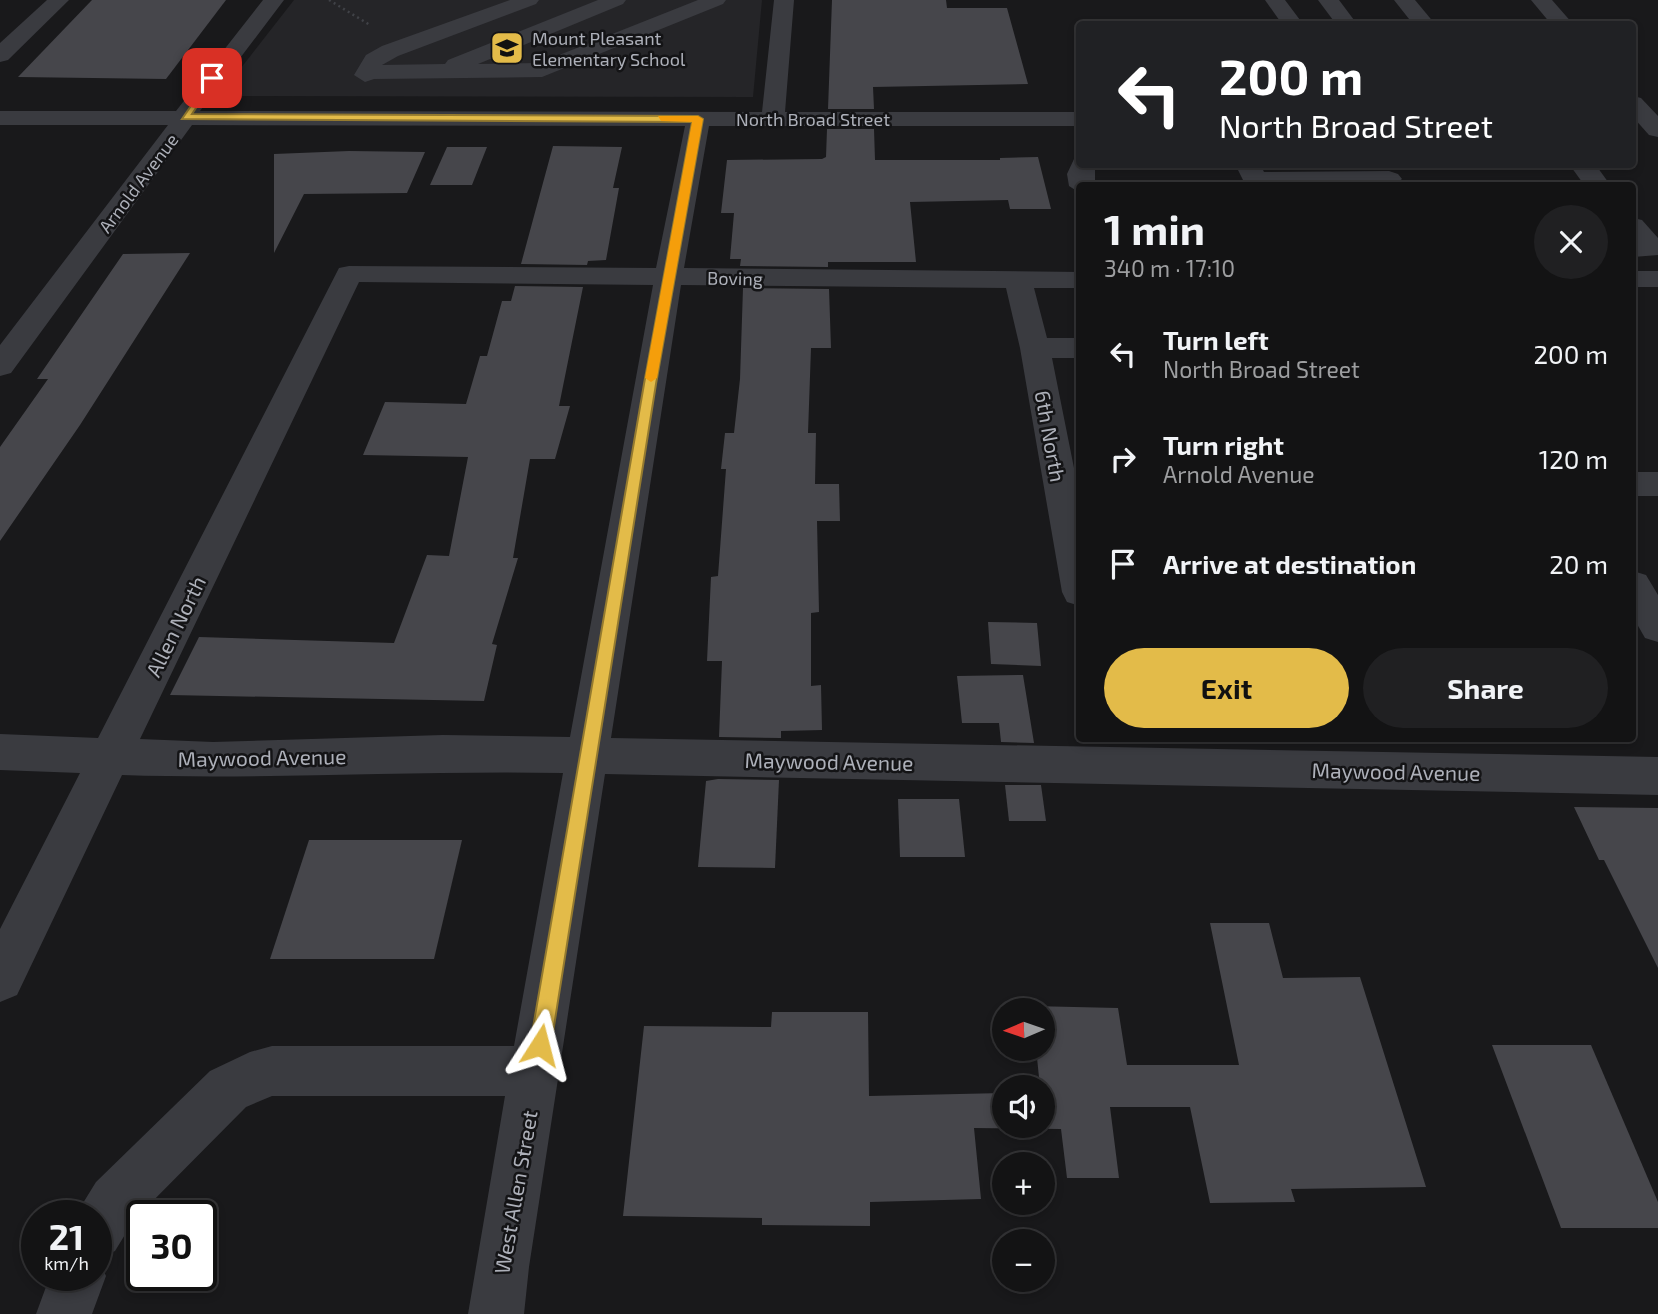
<!DOCTYPE html>
<meta charset="utf-8">
<style>
:root{--surface:#131314;--page:#202022;--text:#f1f3f6;--muted:#9d9ea0;--line:#323234;--accent:#e3bb49}
body{margin:0;font-family:"Exo 2",sans-serif;background:var(--page);color:var(--text);height:100vh;display:flex;flex-direction:column;font-size:26px;white-space:nowrap}
*{box-sizing:border-box;margin:0}
p{font-size:23px;color:var(--muted)}
.icon{flex:none;width:38px;height:38px;fill:none;stroke:currentColor;stroke-width:2;stroke-linecap:round;stroke-linejoin:round}
.map{position:relative;flex:1;overflow:hidden}
.sheet{position:absolute;left:1076px;top:182px;width:560px;height:560px;display:flex;flex-direction:column;background:var(--surface);border-radius:7px;box-shadow:0 4px 10px #0003,0 0 0 2px var(--line)}
.sheet>*{flex:none}
.hud{position:absolute;left:1076px;top:21px;width:560px;height:147px;border-radius:7px;box-shadow:0 4px 10px #0003,0 0 0 2px var(--line);background:#202124;color:#fff;overflow:hidden}
.needle{width:46px;rotate:268deg}
.fabs{position:absolute;left:992px;top:998px;display:grid;gap:14px}
.fabs a{display:grid;place-items:center;width:63px;height:63px;border-radius:50%;background:var(--surface);box-shadow:0 4px 10px #0003,0 0 0 2px var(--line);font-size:35px}
.speed{position:absolute;left:21px;top:1200px;display:flex;gap:14px;font-size:35px;font-weight:700;text-align:center}
.speed>*{display:grid;place-content:center;width:91px;height:91px;border-radius:50%;background:var(--surface);box-shadow:0 4px 10px #0003,0 0 0 2px var(--line);line-height:1}
.speed small{font-size:18px;font-weight:400}
.speed .limit{border:4px solid #111;border-radius:10px;background:#fff;color:#111}
.pin{position:absolute;display:grid;place-items:center;width:60px;height:60px;color:#fff;margin:-30px;border-radius:14px;box-shadow:0 4px 10px #0006}
.me{position:absolute;width:77px;margin:-38px;rotate:9deg;stroke-linejoin:round;filter:drop-shadow(0 0 5px #0008)}
.turn{display:flex;align-items:center;gap:24px;height:147px;padding:0 28px;font-size:32px}
.turn .icon{width:91px;height:91px;stroke-width:2.5}
.turn b{display:block;font-size:49px;line-height:60px}
.round{display:grid;place-items:center;flex:none;width:74px;height:74px;border-radius:37px;background:var(--page)}
.headline{display:flex;align-items:center;justify-content:space-between;height:119px;padding:0 28px}
h1{font-size:42px;font-weight:700;line-height:52px}
.action{display:flex;gap:14px;margin-top:auto;padding:14px 28px}
.action a{flex:1;height:80px;border-radius:42px;background:var(--accent);color:#111;font-size:28px;font-weight:700;line-height:80px;text-align:center}
.action a+a{background:var(--page);color:var(--text)}
ul{padding:0;list-style:none}
li{display:flex;align-items:center;gap:21px;height:105px;padding:0 28px}
li div{flex:1}
li b{display:block;font-size:26px}
li em{font-style:normal}
.map>svg:first-child{display:block}
.built{fill:#252528}
.building{fill:#46464b}
.lines{fill:none;stroke-linecap:round;stroke-linejoin:round}
.path{stroke:#404247;stroke-width:2.5;stroke-dasharray:2 3.5;stroke-linecap:butt}
.minor{fill:#3a3b40;fill-rule:evenodd}
.route{fill:#e3bb49;stroke:#947a2f;stroke-width:2}
.slow{fill:#f59e0b}
.labels{text-anchor:middle;dominant-baseline:central;stroke-width:5;stroke-linejoin:round;paint-order:stroke}
.far-poi-label{font-size:18px;fill:#adb0b9;stroke:#141416;text-anchor:start}
.far-street-label{font-size:18px;fill:#adb0b9;stroke:#141416}
.street-label{font-size:21px;fill:#adb0b9;stroke:#141416}
</style>
<div class="map">
<svg width="1658" height="1314" viewBox="0 0 1658 1314">
<rect width="100%" height="100%" fill="#19191b"/>
<!-- built -->
<path class="built" d="M294 0H762L753 97 219 96Z"/>
<!-- building -->
<g class="building">
<path d="M92 0H226L166 79 18 77Z"/>
<path d="M832 0H946L947 8H1007L1028 84 873 87 874 109H828Z"/>
<path d="M827 129H874L875 160H1000V158L1038 157 1051 209H1010L1008 200 910 202 916 262H828V267L740 266 741 259H730L734 213H721L727 160 822 159 826 157Z"/>
<path d="M553 146 622 147 613 188H619L606 260 588 261 587 265 521 264Z"/>
<path d="M447 147H487L472 185H430Z"/>
<path d="M349 151 425 152 407 193 304 194 274 253V154Z"/>
<path d="M190 253 80 425 0 541V447L48 379H37L123 254Z"/>
<path d="M515 286 583 287 559 406H570L555 459H530L513 558H518L492 644 497 645 484 701 170 695 199 637 394 643 427 555 449 556 468 457 363 455 385 402 466 404 480 356H487L502 301H511Z"/>
<path d="M743 288 829 289 831 348H811L808 433H816L815 484H839L840 521H817L819 612 811 613V686L821 685 822 730 781 731V738L719 737 722 661H707L711 577 718 576 726 469H721L725 433H734L740 379Z"/>
<path d="M988 622 1037 623 1041 666 991 664Z"/>
<path d="M1023 675 1034 743 1001 742 999 723H962L957 676Z"/>
<path d="M718 779 779 780 775 868 698 867 706 781Z"/>
<path d="M1005 785H1041L1046 821H1009Z"/>
<path d="M898 799H959L965 857H900Z"/>
<path d="M1574 807 1658 808V968L1604 860H1599Z"/>
<path d="M309 840H462L434 959H270Z"/>
<path d="M1210 923H1269L1283 978 1360 977 1426 1187 1291 1189 1295 1202 1210 1203 1190 1107H1110L1119 1178H1067L1061 1129 974 1128 981 1199 870 1202V1226L762 1225V1218L623 1216 644 1026 771 1027 772 1012H868L869 1096 1004 1093V1125H1043V1087H1040L1036 1048H1043V1010H1032L1031 1006 1118 1008 1127 1065H1239Z"/>
<path d="M1492 1045H1591L1658 1202V1228H1561Z"/>
</g>
<g class="lines">
<!-- path -->
<path class="path" d="M329 0 370 25"/>
<!-- minor -->
<g class="minor">
<path d="M47 0H69L8 60 0 62V43Z"/>
<path d="M263 0H284L200 111 762 112 774 0H794L785 112H1080V126H709L684 268 1080 272V288H1034L1047 338H1080V358H1052L1080 498V606L1067 602 1062 592 1020 348 1006 288 681 285 611 738 1658 757V795L605 774 529 1267 524 1314H468L505 1096H272L246 1107 134 1220 115 1251 98 1258 106 1276 92 1314H36L50 1276H96V1216H75L96 1182 210 1071 250 1052 272 1046H514L563 773C416 770 269 780 122 775L17 995 0 1002V929L80 773 0 770V734L98 738 339 268 349 266 656 268 685 126 192 125 11 373 0 376V345L168 125H0V111H176ZM359 282 653 285 570 737 443 735 213 742 140 739Z"/>
<path d="M510 0H539L536 4 398 56 382 65 445 64 448 60 598 0H626L623 4 478 64 539 63 698 0H726L723 4 542 77 374 79 365 82 354 75 366 55 382 46Z"/>
<path d="M1265 0H1285L1303 24H1282Z"/>
<path d="M1318 0H1339L1357 24H1336Z"/>
<path d="M1394 0H1415L1435 24H1413Z"/>
<path d="M1531 0H1552L1573 24H1551Z"/>
<path d="M1633 96 1641 98 1658 116V137L1649 135 1633 117Z"/>
<path d="M1080 157V164H1095V186H1080V193L1069 186 1067 174 1074 159Z"/>
<path d="M1235 164H1260L1264 172 1389 171 1398 174 1402 179 1393 186H1246Z"/>
<path d="M1569 164H1595L1611 186H1585Z"/>
<path d="M1633 218 1642 220 1658 238V255L1633 257Z"/>
<rect x="1633" y="271" width="25" height="16"/>
<rect x="1633" y="472" width="25" height="24"/>
<path d="M1633 571 1646 575 1658 595V642L1645 638 1633 617Z"/>
</g>
</g>
<!-- route -->
<path class="route" d="M212 75 216 78 192 114 698 116 703 119 656 384 551 1045 548 1052 540 1055 533 1052 530 1045 644 384 692 122 182 119Z"/>
<!-- slow -->
<path class="slow" d="M658 116H698L703 119 657 378 651 382 645 378 692 122 661 121Z"/>
<!-- icons -->
<defs>
<symbol id="school-square" viewBox="-11 -11 22 22"><rect x="-9" y="-9" width="18" height="18" rx="4" fill="#e3bb49" stroke="#141416"/><path d="M0-5L7-2L0 1L-7-2ZM-4 1L0 2.5L4 1V4Q0 6-4 4Z" fill="#111"/></symbol>
</defs>
<g fill-rule="evenodd">
<use href="#school-square" x="488" y="29" width="38" height="38"/>
</g>
<g class="labels">
<!-- far-poi labels -->
<g class="far-poi-label">
<text x="532" y="38">Mount Pleasant<tspan x="532" dy="21">Elementary School</tspan></text>
</g>
<!-- far-street labels -->
<g class="far-street-label">
<text x="813" y="119">North Broad Street</text>
<text transform="translate(138 183) rotate(-53)">Arnold Avenue</text>
<text transform="translate(735 278) rotate(1)">Boving</text>
</g>
<!-- street labels -->
<g class="street-label">
<text transform="translate(1051 436) rotate(80)">6th North</text>
<text transform="translate(175 626) rotate(-64)">Allen North</text>
<text transform="translate(262 757) rotate(-1)">Maywood Avenue</text>
<text transform="translate(829 761) rotate(1)">Maywood Avenue</text>
<text transform="translate(1396 771) rotate(1)">Maywood Avenue</text>
<text transform="translate(515 1192) rotate(-80)">West Allen Street</text>
</g>
</g>
</svg>
<div class="fabs">
<a><svg class="needle" viewBox="-14 -14 28 28"><path d="M0-13l5 13h-10z" fill="#e53935"/><path d="M0 13l5-13h-10z" fill="#9d9ea0"/></svg></a>
<a><svg class="icon" aria-label="sound" viewBox="0 0 24 24"><path d="M4 9h4l5-4v14l-5-4H4zM17 9q2 3 0 6"/></svg></a>
<a>+</a>
<a>−</a>
</div>
<div class="speed"><div>21<small>km/h</small></div><div class="limit">30</div></div>
<div class="pin" style="left:212px;top:78px;background:#d93025"><svg class="icon" aria-label="arrive" viewBox="0 0 24 24"><path d="M6 21V4h12l-3 4 3 4H6"/></svg></div>
<svg class="me" style="left:540px;top:1045px" viewBox="-20 -20 40 40"><path d="M0-17L14 15 0 8-14 15z" fill="#e3bb49" stroke="#fff" stroke-width="4"/></svg>
<div class="hud">
<div class="turn"><svg class="icon" aria-label="left" viewBox="0 0 24 24"><path d="M17 20v-9H6M10 6l-5 5 5 5"/></svg><div><b>200 m</b>North Broad Street</div></div>
</div>
<section class="sheet">
<div class="headline"><div><h1>1 min</h1><p>340 m · 17:10</p></div><a class="round"><svg class="icon" aria-label="close" viewBox="0 0 24 24"><path d="M6 6l12 12M18 6L6 18"/></svg></a></div>
<ul>
<li><svg class="icon" aria-label="left" viewBox="0 0 24 24"><path d="M17 20v-9H6M10 6l-5 5 5 5"/></svg><div><b>Turn left</b><p>North Broad Street</p></div><em>200 m</em></li>
<li><svg class="icon" aria-label="right" viewBox="0 0 24 24"><path d="M7 20v-9h11M14 6l5 5-5 5"/></svg><div><b>Turn right</b><p>Arnold Avenue</p></div><em>120 m</em></li>
<li><svg class="icon" aria-label="arrive" viewBox="0 0 24 24"><path d="M6 21V4h12l-3 4 3 4H6"/></svg><div><b>Arrive at destination</b></div><em>20 m</em></li>
</ul>
<div class="action"><a>Exit</a><a>Share</a></div>
</section>
</div>
